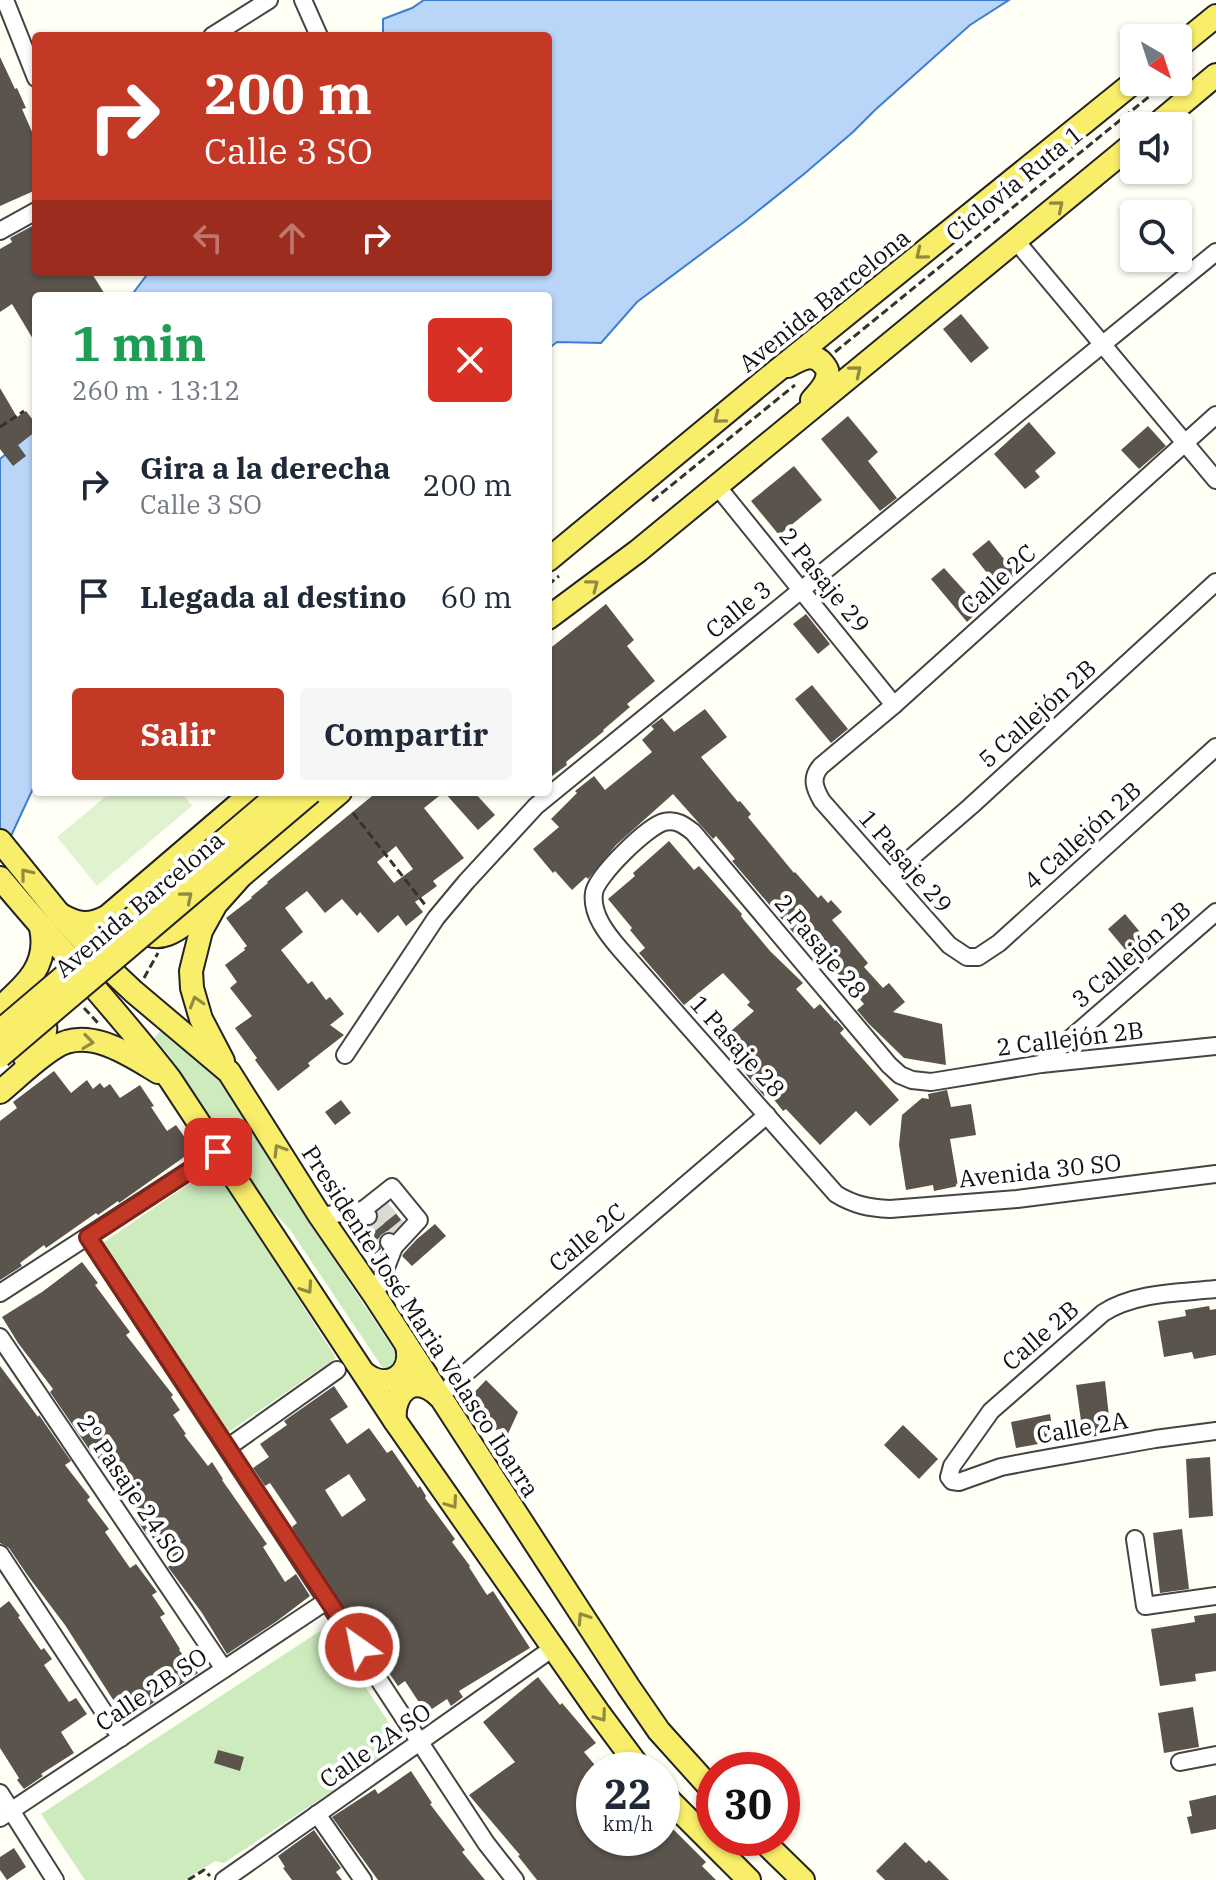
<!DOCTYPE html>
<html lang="es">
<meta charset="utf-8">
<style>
:root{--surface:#fff;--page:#f6f6f7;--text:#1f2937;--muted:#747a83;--accent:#c43826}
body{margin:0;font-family:"IBM Plex Serif",serif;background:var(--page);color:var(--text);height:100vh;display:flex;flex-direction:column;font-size:30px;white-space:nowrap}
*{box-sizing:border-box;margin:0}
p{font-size:26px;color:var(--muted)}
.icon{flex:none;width:44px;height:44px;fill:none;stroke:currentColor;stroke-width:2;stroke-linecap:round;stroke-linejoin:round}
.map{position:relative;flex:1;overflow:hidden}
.sheet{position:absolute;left:32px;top:292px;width:520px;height:504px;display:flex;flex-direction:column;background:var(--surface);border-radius:8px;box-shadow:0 2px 6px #0004}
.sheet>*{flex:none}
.hud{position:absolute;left:32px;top:32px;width:520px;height:244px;border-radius:8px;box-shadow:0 2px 6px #0004;background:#c43826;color:#fff;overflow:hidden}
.needle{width:52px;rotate:141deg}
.tools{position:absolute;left:1120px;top:24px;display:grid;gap:16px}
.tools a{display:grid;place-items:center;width:72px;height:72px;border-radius:8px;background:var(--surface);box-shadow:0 2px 6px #0004;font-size:40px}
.speed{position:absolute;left:576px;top:1752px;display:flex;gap:16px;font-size:40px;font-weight:700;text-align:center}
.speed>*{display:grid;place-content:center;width:104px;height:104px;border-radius:50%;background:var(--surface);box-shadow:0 2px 6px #0004;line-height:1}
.speed small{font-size:20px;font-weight:400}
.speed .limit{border:12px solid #d22;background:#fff;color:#111}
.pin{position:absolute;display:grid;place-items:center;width:68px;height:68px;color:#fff;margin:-34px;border-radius:16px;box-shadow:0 4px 12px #0006}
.me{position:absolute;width:88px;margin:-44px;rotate:327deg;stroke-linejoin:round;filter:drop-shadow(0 0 6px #0008)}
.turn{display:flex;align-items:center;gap:28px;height:168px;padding:0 40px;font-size:36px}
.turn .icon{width:104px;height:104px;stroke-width:2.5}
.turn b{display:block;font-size:56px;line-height:68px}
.lanes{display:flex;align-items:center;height:76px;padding:0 40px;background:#0003;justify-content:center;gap:40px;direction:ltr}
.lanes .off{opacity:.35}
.round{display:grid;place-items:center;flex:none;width:84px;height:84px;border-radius:8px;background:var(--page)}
.overview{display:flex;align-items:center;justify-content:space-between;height:136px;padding:0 40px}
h1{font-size:48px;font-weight:800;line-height:60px;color:#1e9e55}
.action{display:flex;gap:16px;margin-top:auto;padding:16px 40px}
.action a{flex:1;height:92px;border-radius:8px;background:var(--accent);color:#fff;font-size:32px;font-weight:800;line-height:92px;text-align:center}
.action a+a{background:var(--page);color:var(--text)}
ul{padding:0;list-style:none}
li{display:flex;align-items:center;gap:24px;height:112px;padding:0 40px}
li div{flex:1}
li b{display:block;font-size:30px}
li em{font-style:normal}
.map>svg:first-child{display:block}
.green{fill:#cdebbd}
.pitch{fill:#e0f2cf}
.water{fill:#b9d5f7;stroke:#3e7ecf;stroke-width:2}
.building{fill:#5a544d;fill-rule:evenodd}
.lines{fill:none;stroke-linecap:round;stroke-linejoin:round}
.minor-tunnel{stroke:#dbdbd3;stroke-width:16;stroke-dasharray:16 8;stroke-linecap:butt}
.minor-casing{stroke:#444;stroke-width:20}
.major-casing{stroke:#222;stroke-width:26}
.path{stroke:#333;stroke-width:3;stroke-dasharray:8 4;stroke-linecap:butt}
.minor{stroke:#fff;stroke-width:16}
.major{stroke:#f9ee6a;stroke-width:22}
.major-bridge-casing{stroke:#222;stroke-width:26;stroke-linecap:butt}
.major-bridge{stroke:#f9ee6a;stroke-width:22}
.oneway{stroke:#918b42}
.route-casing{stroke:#7f2419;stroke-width:20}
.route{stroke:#c43826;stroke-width:14}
.labels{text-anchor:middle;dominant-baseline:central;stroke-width:8;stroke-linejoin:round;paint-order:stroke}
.street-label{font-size:24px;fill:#111;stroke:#fff}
</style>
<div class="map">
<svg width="1216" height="1880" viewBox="0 0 1216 1880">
<rect width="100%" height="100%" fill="#fffff5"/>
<!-- green -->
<g class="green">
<path d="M165 1026 214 1071 229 1091 306 1218 400 1359V1364L387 1371 382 1367 291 1231 258 1194 168 1054 154 1038Z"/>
<path d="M214 1167 336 1358 227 1433 101 1244Z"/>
<path d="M326 1627 403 1744 224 1863 215 1861 185 1880H85L41 1814Z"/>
</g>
<!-- pitch -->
<path class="pitch" d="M111 792H181L192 806 97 886 57 837Z"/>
<!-- water -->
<g class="water">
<path d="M424 0H1009L970 25 875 110 853 132 804 174 744 222 637 302 601 343 557 342 548 349V296H131L149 272H548V36H383V19L412 8Z"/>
<path d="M36 429V782L11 836 0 842V459Z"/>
</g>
<!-- building -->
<g class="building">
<path d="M0 57 15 89 17 88 26 108 22 109 36 141V190L0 206Z"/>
<path d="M36 224V272H91L106 296H36V344L12 304 0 312V249L12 242 10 238Z"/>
<path d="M961 314 989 348 971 363 943 329Z"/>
<path d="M0 388 17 417 26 411 36 424V431L18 445 26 456 13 466 0 449Z"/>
<path d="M848 416 878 452 868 461 897 498 880 511 821 439Z"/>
<path d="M1029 422 1056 453 1035 471 1040 477 1025 489 994 454Z"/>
<path d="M1148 426 1166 446 1139 469 1121 450Z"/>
<path d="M794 466 822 500 779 535 751 501Z"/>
<path d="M989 540 1016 574 999 588 972 554Z"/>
<path d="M944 568 981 609 967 622 931 579Z"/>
<path d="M606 604 634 640 627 646 655 681 627 704 630 707 603 730 604 731 566 762 567 765 548 779V650Z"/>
<path d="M806 614 830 644 818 654 793 624Z"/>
<path d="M812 685 848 729 831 743 795 699Z"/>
<path d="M705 709 727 737 701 757 738 802 740 801 751 814 748 817 794 873 795 872 818 898 821 895 828 903 831 900 842 912 832 920 868 963 864 967 883 988 889 983 905 1002 893 1012 942 1024 946 1065 904 1058 869 1024 857 1010 864 1004 846 983 820 954 817 957 805 942 803 944 732 861 735 859 716 836 713 839 673 794 616 845 588 879 586 877 572 890 555 871 553 873 533 849 559 827 551 819 577 793 575 791 594 776 605 790 652 752 642 740 654 729 651 726 662 718 674 732Z"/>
<path d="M377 792H444L424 808 464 858 433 881 437 886 415 902 423 912 406 926 398 915 378 933 360 912 357 916 342 899 325 913 307 891 285 908 303 932 281 950 308 984 312 981 326 1000 330 997 344 1014 330 1025 344 1035 308 1063 310 1066 278 1091 255 1060 257 1058 235 1028 252 1016 230 988 237 982 225 965 245 950 244 948 247 946 226 918 252 898 251 897 268 883 267 882ZM396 846 413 869 394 883 377 862Z"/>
<path d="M444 792H474L495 815 478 830Z"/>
<path d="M669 841 694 870 699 866 742 914 741 916 744 920 770 951 803 983 796 989 814 1009 820 1004 835 1021 836 1020 844 1029 840 1033 899 1100 870 1126 856 1111 820 1145 786 1109 783 1111 768 1092 764 1096 736 1062 741 1058 724 1037 754 1011 747 1005 750 1002 723 973 684 1005 639 953 645 948 630 930 632 928 608 899 635 876 633 873Z"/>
<path d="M1125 914 1155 950 1138 965 1108 929Z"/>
<path d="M54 1071 71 1093 87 1080 93 1089 100 1083 104 1088 110 1084 120 1098 140 1085 154 1106 151 1107 167 1131 176 1125 194 1150 119 1203 118 1201 98 1215 96 1213 46 1248 44 1245 20 1263 22 1266 0 1280V1121L17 1108 13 1102Z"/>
<path d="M947 1090 951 1107 971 1104 976 1135 950 1139 958 1186 934 1191 933 1185 906 1190 899 1145 902 1115 922 1098 929 1099 928 1094Z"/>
<path d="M341 1100 351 1113 335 1125 325 1112Z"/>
<path d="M388 1204 403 1222 393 1232 387 1231 381 1235 378 1240 381 1249 375 1254 354 1228 360 1223 365 1226 374 1225 378 1219V1212Z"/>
<path d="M435 1224 446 1236 412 1266 402 1256 404 1253 417 1239Z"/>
<path d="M82 1262 98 1283 95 1285 130 1332 126 1335 173 1395 171 1397 180 1410 173 1415 186 1434 184 1435 208 1466 212 1462 223 1479 222 1480 267 1544 263 1547 285 1582 296 1574 310 1596 277 1621 227 1654 202 1613 168 1567 172 1564 149 1533 147 1535 135 1517 140 1514 119 1482 116 1483 93 1451 91 1452 50 1392 53 1389 18 1343 2 1317 42 1292Z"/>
<path d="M1209 1306 1210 1310 1216 1309V1355L1194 1359 1192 1352 1164 1357 1158 1321 1186 1316 1185 1310Z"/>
<path d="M0 1366 38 1417 39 1415 71 1461 65 1465 90 1497 87 1500 109 1529 105 1532 130 1568 136 1564 157 1592 152 1595 165 1614 160 1617 180 1649 179 1650 198 1673 126 1721 120 1713 121 1712 65 1625 28 1576 9 1548 0 1543Z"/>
<path d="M486 1380 518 1412 507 1436 499 1429 491 1432 467 1400Z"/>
<path d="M1105 1381 1111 1434 1083 1438V1436L1016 1448 1011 1422 1050 1414 1052 1426 1081 1421 1076 1385Z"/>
<path d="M334 1386 348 1407 330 1419 347 1444 369 1428 387 1453 392 1450 418 1488 420 1486 426 1496 425 1498 455 1539 452 1542 470 1566 469 1567 487 1595 493 1591 530 1648 459 1691 463 1697 451 1706 447 1699 426 1713 405 1681 398 1686 387 1670 390 1669 359 1630 294 1531 292 1527 297 1523 270 1483 265 1486 253 1468 269 1457 260 1444 287 1425 284 1421ZM349 1474 366 1500 342 1517 325 1490Z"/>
<path d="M903 1425 938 1459 919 1479 884 1445Z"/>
<path d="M1210 1457 1213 1516 1189 1518 1186 1459Z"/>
<path d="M1182 1529 1189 1589 1160 1593 1153 1533Z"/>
<path d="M9 1601 20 1616 18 1617 41 1650 44 1648 52 1659 44 1665 69 1702 76 1698 87 1714 61 1732 74 1753 41 1774 43 1776 24 1789 17 1780 19 1778 0 1748V1608Z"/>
<path d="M1216 1613V1671L1195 1674 1196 1681 1160 1686 1151 1629 1195 1622 1194 1616Z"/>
<path d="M538 1677 560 1705 562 1703 596 1743 584 1752 594 1764V1838H662V1818L706 1862 702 1866 716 1880H537L518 1856 520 1855 469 1795 515 1762 483 1722Z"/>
<path d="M1193 1707 1199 1747 1164 1753 1158 1713Z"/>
<path d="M218 1750 244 1757 240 1771 214 1763Z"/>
<path d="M411 1771 432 1803 430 1804 465 1850 462 1852 485 1880H378L332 1817 375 1789 378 1794Z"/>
<path d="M1216 1795V1829L1191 1834 1187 1817 1192 1816 1189 1801Z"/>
<path d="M314 1830 341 1868 336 1872 342 1880H292L283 1868 285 1867 278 1856Z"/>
<path d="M905 1842 926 1863 929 1860 949 1880H885L876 1871Z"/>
<path d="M14 1848 26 1867 7 1880 0 1870V1857Z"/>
</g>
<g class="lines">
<!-- minor-tunnel -->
<g class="minor-tunnel">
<path d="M380 1206 401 1232"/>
<path d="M368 1216 389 1242"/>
</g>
<defs>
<g id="minor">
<path d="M5 0 36 78"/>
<path d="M303 0 319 36"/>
<path d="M212 36 269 0"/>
<path d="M0 231 36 211"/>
<path d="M1016 241 1216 480"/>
<path d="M1216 415 894 705 821 766C810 778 815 789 822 801L949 945 967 957H978L999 943 1216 747"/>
<path d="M717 486 894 705"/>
<path d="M889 877 971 806 1216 582"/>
<path d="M1216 1046 1041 1064 931 1082 912 1080 900 1075 889 1065 693 832C684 825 676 819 664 822 648 826 596 876 594 893 591 914 607 934 620 949L836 1194C854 1205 869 1208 890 1209L1017 1199 1216 1174"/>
<path d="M345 1055 436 918 466 882 536 806 1216 252"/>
<path d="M1041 1064 1216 912"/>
<path d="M363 1210 392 1187 419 1220 394 1247"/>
<path d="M320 1216 363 1210 368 1216"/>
<path d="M88 1237 486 1843 515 1880"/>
<path d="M1216 1289C1179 1293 1135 1292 1103 1313L991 1411 952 1466 949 1477 952 1481 959 1482 1001 1467 1032 1461 1155 1439 1216 1431"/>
<path d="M0 1293 218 1152"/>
<path d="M375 1296 394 1247 389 1242"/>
<path d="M0 1337 224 1669"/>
<path d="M439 1396 767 1115"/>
<path d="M227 1448 337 1370"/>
<path d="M1135 1539 1145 1606 1216 1596"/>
<path d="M0 1554 121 1738"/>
<path d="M1180 1762 1216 1755"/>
<path d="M0 1793 55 1880"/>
<path d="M317 1814 363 1880"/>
<path d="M0 1818 328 1600"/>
<path d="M224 1880 553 1648"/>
</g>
<g id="major">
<path d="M1178 47 1216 16"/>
<path d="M1155 126 1216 75"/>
<path d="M788 366C800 359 814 351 824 365 828 370 828 372 827 378 825 387 817 394 812 400"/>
<path d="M548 560 768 378 1134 82"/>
<path d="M548 618 638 551 1134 143"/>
<path d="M0 841 60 915 101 961 134 992 229 1072 320 1216 375 1296 628 1686 659 1731 714 1792"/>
<path d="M0 878C56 945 116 1009 170 1079L395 1421 598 1712 641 1770"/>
<path d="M61 915C78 925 90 926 108 916L253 792"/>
<path d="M133 920C157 958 189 920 212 900"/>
<path d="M1 1007C26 985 49 965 41 928"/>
<path d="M0 1008C6 1006 12 1004 19 1004 37 1003 51 1022 43 1039 39 1047 32 1052 25 1058"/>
<path d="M223 1061 201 1019 192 988 191 971 201 931 216 904 241 876 340 792"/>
<path d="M0 1092C18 1077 35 1060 54 1048 87 1025 130 1055 158 1072"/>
<path d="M364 1373C387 1392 414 1375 407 1346"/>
<path d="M395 1421C392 1392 414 1372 439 1396"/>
<path d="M662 1793 749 1880"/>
<path d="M760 1838 803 1880"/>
</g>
</defs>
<!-- minor casing -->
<use href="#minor" class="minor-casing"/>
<!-- major casing -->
<use href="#major" class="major-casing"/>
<!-- path -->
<g class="path">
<path d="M1178 73 1191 62"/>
<path d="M835 352 1167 82"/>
<path d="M0 427 24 411"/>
<path d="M652 501 795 385"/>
<path d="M548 585 559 576"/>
<path d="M353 813 426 906"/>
<path d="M144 978 158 953"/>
<path d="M84 1008 98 1023"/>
<path d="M188 1880 204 1870 210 1876"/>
</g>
<!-- minor -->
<use href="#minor" class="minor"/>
<!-- major -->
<use href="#major" class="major"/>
<defs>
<g id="major-bridge">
<path d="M0 1031 281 792"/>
<path d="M0 1056 311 792"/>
</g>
</defs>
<!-- major-bridge casing -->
<use href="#major-bridge" class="major-bridge-casing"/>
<!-- major-bridge -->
<use href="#major-bridge" class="major-bridge"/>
</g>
<!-- one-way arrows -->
<defs><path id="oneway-chevron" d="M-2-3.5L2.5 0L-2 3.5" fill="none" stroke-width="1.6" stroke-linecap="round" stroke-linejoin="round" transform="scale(2)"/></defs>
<g class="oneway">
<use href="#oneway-chevron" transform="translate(1058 206) rotate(-40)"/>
<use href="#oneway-chevron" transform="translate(921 254) rotate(141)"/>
<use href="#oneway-chevron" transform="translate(856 371) rotate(-39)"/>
<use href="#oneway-chevron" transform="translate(719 418) rotate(141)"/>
<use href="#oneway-chevron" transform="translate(593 585) rotate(-37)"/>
<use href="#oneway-chevron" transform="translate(26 874) rotate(-129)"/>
<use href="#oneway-chevron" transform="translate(187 897) rotate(-40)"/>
<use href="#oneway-chevron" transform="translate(196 1002) rotate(-107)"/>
<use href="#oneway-chevron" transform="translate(88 1042) rotate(8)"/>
<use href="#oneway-chevron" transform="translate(279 1150) rotate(-122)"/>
<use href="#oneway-chevron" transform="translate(307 1288) rotate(56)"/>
<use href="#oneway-chevron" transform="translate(452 1503) rotate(55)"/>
<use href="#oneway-chevron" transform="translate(583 1618) rotate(-123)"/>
<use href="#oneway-chevron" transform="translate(601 1716) rotate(54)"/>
</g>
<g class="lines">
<defs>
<path id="route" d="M218 1152 88 1237 359 1647"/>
</defs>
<!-- route casing -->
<use href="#route" class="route-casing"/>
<!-- route -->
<use href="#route" class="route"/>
</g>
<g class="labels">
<!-- street labels -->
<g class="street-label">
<text transform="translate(1014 183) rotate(-39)">Ciclovía Ruta 1</text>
<text transform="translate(824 300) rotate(-39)">Avenida Barcelona</text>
<text transform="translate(998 579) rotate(-42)">Calle 2C</text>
<text transform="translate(825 580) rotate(51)">2 Pasaje 29</text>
<text transform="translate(738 609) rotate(-39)">Calle 3</text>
<text transform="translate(1037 713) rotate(-42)">5 Callejón 2B</text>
<text transform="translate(1082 835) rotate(-42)">4 Callejón 2B</text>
<text transform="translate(906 861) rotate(49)">1 Pasaje 29</text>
<text transform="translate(139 904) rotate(-40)">Avenida Barcelona</text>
<text transform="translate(821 946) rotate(50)">2 Pasaje 28</text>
<text transform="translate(1131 954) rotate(-41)">3 Callejón 2B</text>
<text transform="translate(1070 1038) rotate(-7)">2 Callejón 2B</text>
<text transform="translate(738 1046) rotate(48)">1 Pasaje 28</text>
<text transform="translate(1040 1170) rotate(-6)">Avenida 30 SO</text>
<text transform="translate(587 1237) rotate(-40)">Calle 2C</text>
<text transform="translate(421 1321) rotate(57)">Presidente José Maria Velasco Ibarra</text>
<text transform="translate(1040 1335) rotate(-41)">Calle 2B</text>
<text transform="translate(1082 1427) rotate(-10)">Calle 2A</text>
<text transform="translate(132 1489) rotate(56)">2º Pasaje 24 SO</text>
<text transform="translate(151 1689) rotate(-34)">Calle 2B SO</text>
<text transform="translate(375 1745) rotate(-35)">Calle 2A SO</text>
</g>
</g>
</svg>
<div class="tools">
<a><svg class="needle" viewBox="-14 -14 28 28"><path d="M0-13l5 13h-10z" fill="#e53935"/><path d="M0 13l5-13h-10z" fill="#747a83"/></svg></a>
<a><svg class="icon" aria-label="sound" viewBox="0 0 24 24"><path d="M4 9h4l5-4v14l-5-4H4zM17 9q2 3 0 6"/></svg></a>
<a><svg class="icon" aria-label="search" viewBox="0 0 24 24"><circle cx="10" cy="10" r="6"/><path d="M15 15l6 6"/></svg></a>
</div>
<div class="speed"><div>22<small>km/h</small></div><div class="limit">30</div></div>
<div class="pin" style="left:218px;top:1152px;background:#d93025"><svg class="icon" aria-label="arrive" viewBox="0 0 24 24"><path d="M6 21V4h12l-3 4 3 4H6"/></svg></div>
<svg class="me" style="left:359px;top:1647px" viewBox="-20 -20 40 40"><circle r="17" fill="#c43826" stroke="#fff" stroke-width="3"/><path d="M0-11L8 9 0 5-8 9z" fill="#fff"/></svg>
<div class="hud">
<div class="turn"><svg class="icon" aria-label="right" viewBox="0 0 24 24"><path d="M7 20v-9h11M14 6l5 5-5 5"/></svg><div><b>200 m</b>Calle 3 SO</div></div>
<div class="lanes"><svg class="icon off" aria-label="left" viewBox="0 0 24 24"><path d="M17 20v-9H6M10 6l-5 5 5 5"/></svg><svg class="icon off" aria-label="ahead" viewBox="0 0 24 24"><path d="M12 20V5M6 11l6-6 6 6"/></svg><svg class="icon" aria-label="right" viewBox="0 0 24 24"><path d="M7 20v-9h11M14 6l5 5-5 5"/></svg></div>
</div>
<section class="sheet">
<div class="overview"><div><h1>1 min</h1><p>260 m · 13:12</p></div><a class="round" style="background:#d93025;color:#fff"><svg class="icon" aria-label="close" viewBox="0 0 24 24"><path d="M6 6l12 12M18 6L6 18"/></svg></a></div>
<ul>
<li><svg class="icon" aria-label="right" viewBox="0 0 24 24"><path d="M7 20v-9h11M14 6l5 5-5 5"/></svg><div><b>Gira a la derecha</b><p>Calle 3 SO</p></div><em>200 m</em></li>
<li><svg class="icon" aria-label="arrive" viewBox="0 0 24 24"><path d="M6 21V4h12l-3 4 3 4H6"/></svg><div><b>Llegada al destino</b></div><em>60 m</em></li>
</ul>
<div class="action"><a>Salir</a><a>Compartir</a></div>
</section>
</div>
